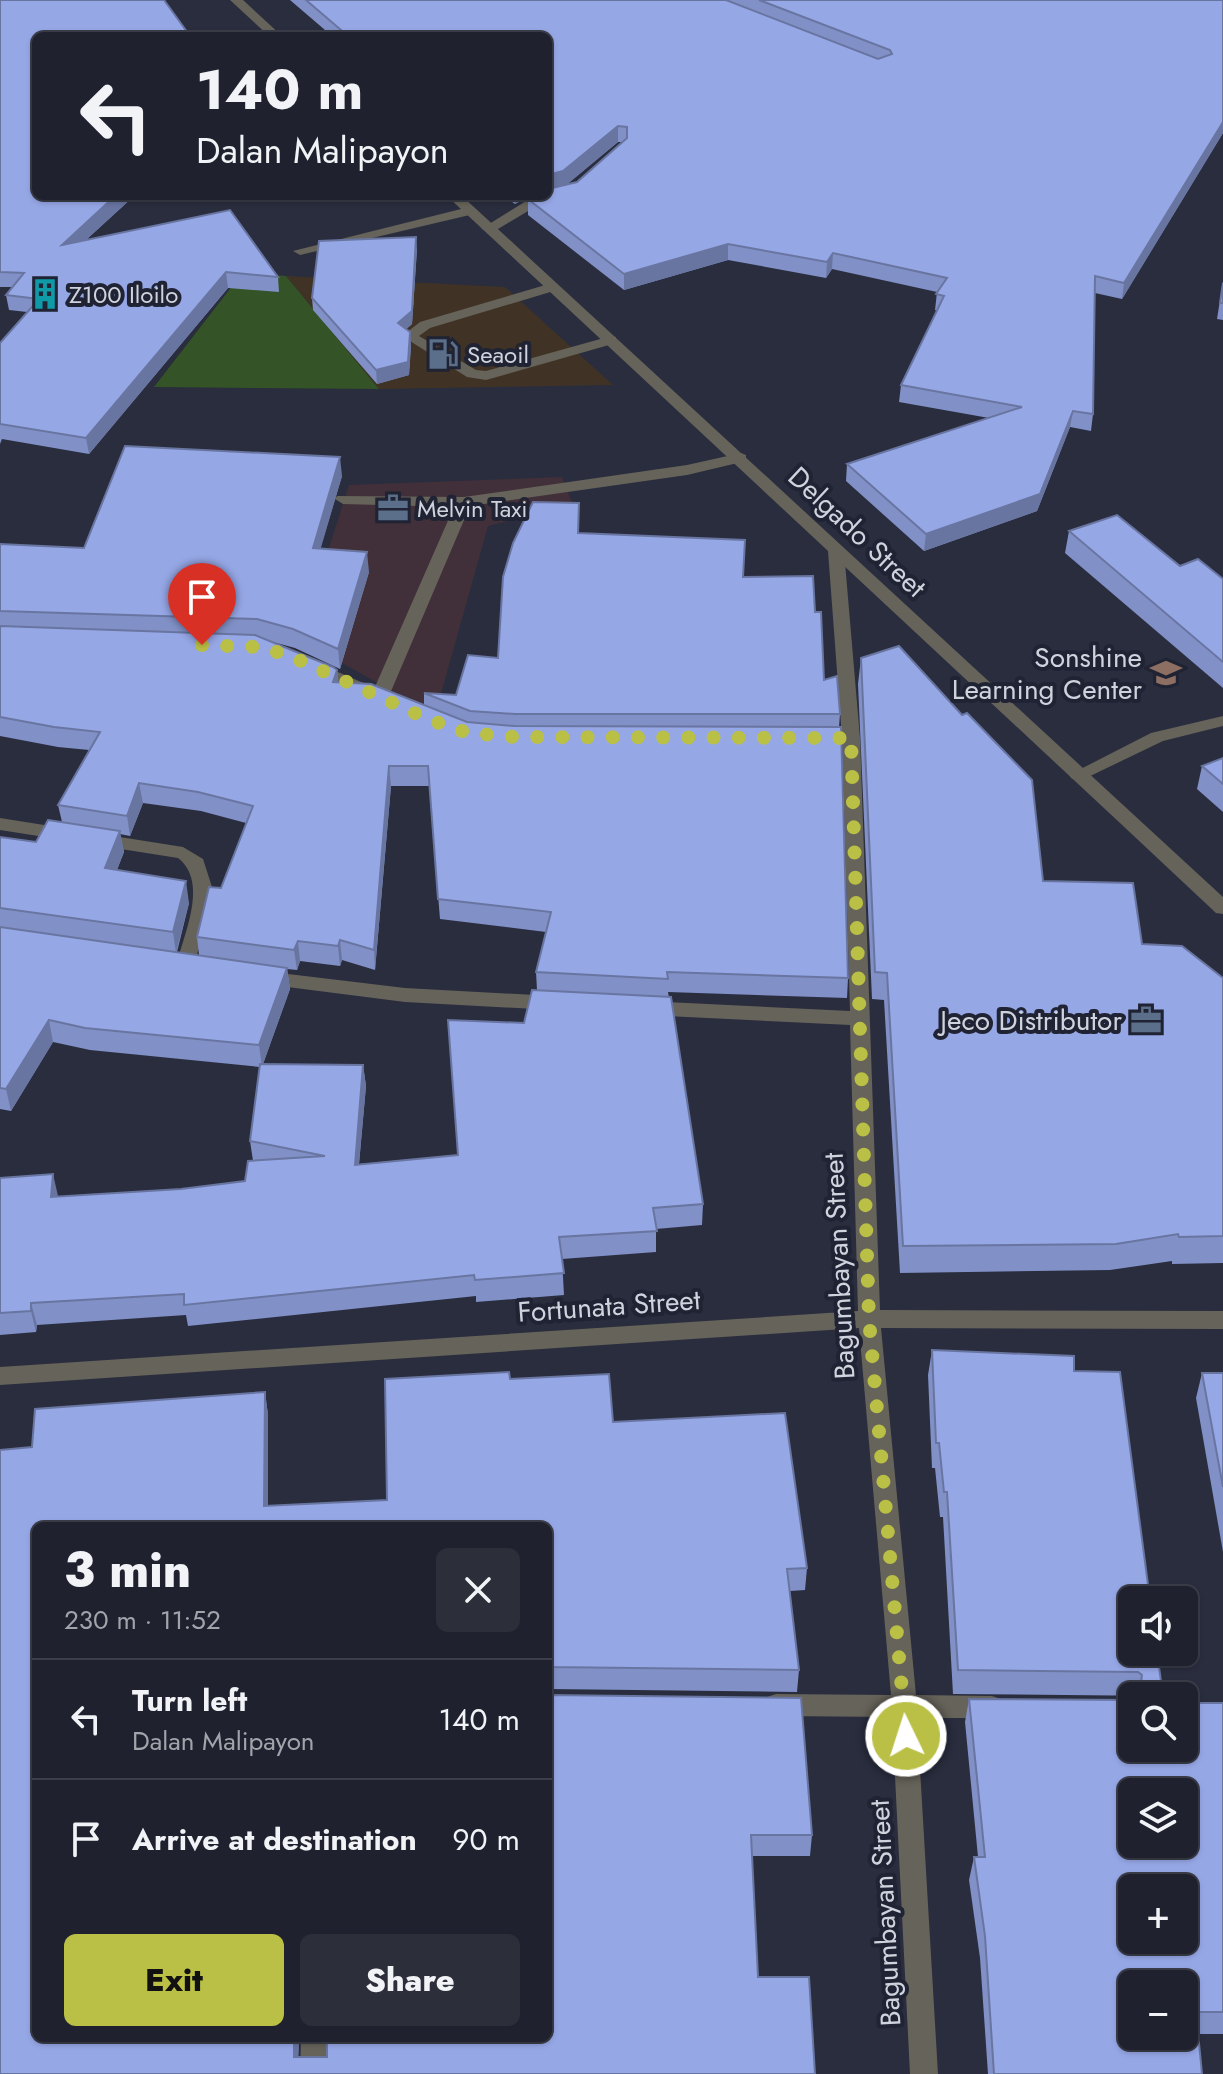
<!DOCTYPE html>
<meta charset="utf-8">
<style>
:root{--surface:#1f222e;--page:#2c2f3a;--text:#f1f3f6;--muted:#a1a4aa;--line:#3c3f4a;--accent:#bac045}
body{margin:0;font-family:Jost,sans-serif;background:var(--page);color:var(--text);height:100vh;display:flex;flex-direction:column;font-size:30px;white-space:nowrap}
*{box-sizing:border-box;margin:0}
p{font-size:26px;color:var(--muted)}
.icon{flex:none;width:44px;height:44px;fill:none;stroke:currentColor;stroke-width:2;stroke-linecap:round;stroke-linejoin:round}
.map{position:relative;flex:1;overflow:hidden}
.panel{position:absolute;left:32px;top:1522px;width:520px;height:520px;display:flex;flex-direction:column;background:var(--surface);border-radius:12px;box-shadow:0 2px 6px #0004,0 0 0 2px var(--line)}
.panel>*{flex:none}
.banner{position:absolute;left:32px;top:32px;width:520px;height:168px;border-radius:12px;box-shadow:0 2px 6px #0004,0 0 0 2px var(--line);background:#1f222e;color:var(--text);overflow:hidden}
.controls{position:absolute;left:1118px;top:1586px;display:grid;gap:16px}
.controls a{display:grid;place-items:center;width:80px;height:80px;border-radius:12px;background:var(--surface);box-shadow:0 2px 6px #0004,0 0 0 2px var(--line);font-size:40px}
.pin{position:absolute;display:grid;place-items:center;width:68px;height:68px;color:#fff;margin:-82px -34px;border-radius:50% 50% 50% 0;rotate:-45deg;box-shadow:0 0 8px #0007}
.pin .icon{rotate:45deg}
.me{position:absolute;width:88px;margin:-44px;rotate:356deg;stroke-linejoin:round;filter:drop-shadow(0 0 6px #0008)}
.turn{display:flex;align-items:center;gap:28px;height:168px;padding:0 32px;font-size:36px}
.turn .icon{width:104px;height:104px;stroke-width:2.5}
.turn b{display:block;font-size:56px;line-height:68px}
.round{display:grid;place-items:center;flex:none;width:84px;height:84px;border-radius:12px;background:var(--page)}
.overview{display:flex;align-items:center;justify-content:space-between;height:136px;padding:0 32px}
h1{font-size:48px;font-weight:800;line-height:60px}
.cta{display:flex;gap:16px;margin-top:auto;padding:16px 32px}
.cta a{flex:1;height:92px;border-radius:12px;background:var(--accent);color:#111;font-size:32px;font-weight:800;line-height:92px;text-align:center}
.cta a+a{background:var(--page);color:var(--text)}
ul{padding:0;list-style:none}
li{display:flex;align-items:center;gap:24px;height:120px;padding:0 32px;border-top:2px solid var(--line)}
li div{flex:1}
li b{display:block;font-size:30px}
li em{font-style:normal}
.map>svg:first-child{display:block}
.commercial{fill:#403325}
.industrial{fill:#413039}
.green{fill:#345326}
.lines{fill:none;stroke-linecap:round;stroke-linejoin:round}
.service{fill:#66635a;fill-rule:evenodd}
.minor{fill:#66635a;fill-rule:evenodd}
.tertiary{fill:#66635a;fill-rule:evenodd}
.wall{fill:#8190c6;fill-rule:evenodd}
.shaded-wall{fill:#6975a1}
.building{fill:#96a7e6;stroke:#6975a1;stroke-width:2;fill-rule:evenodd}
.route{stroke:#bac045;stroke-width:14;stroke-dasharray:0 25.2}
.labels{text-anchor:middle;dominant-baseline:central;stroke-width:8;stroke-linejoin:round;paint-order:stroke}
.far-poi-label{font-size:24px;fill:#cfd3dd;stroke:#1f2333;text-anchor:start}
.street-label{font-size:28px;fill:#cfd3dd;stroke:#1f2333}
.poi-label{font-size:28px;fill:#cfd3dd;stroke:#1f2333;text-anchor:end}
</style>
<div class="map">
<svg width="1223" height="2074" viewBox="0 0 1223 2074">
<rect width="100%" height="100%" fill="#292d3e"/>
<!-- commercial -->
<path class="commercial" d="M286 276 505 287 613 385 379 389Z"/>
<!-- industrial -->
<path class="industrial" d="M562 477 573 505 488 526 435 715 342 663 297 648 349 485Z"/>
<!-- green -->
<path class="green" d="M243 272 286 276 379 389 154 387Z"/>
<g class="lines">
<!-- service -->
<g class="service">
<path d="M554 193 561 197 559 200 540 204 493 232 481 229 531 198Z"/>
<path d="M469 207 474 208V214L300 255 293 251Z"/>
<path d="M552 283 557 284V290L430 328 419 336 476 370 486 371 611 336 616 337V343L486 380 467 377 402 336 420 322Z"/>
<path d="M741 453 746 455V461L687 475 470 506 389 696 380 701 371 696 454 507 343 504 335 499 337 496 464 497 687 465Z"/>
<path d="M1223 716V726L1163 741 1084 779H1072L1069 775 1151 733Z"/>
<path d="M0 818 183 847 203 859 213 890 193 971 186 973 176 966C184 934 209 882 178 858L0 830Z"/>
</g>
<!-- minor -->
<g class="minor">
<path d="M836 546 844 551 860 738 880 1310 1223 1311V1329L881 1328 916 1695 992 1696 1001 1699 1005 1707 1001 1715 992 1718H917L938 2074H910L892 1717 776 1716 767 1713 763 1705 767 1697 776 1694 891 1695 859 1328 0 1385V1367L858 1311 850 1025 646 1015 636 1008 646 1001 850 1011 842 738 828 551Z"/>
<path d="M312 661 380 690 383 694 380 698H368L306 670 303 666Z"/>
<path d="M263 971 405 988 554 996 564 1003 554 1010 405 1002 256 983 253 978Z"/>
<path d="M301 2038H329L328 2074H300Z"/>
</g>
<!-- tertiary -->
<g class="tertiary">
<path d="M230 0H243L282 36H269Z"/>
<path d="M447 196H462L1223 897V914L1216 913 1120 823Z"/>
</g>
</g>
<!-- wall -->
<g class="wall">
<path d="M0 0 36 196H134L86 240 278 277 279 292 228 288 89 454 2 439 0 444V343L27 312 9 310 6 295 12 287H0Z"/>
<path d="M290 0H1223V133L1122 299 1095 293 1093 414 1091 431 1070 427 1037 511 924 551 846 481 847 464 989 418 899 402 901 385 937 311 935 310 937 292 832 269 826 278 728 260 624 290 528 215V199L548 196V36H332ZM618 142H622L577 182 566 185Z"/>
<path d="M504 196H529L515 204Z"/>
<path d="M417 249 412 324 406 329 411 345 409 375 377 384 313 310 312 298Z"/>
<path d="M1223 281V320L1217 319Z"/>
<path d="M342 476 320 549 369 572 340 669 295 648 273 642 337 670 338 682 424 705V693L456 695 498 658 579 533 743 577 815 612 824 680 840 714 839 727 848 978 847 998 668 992 703 1204 702 1225 656 1229V1252L562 1259 564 1295 476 1302V1296L188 1326 186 1315 37 1325 36 1332 0 1335V1178L57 1197 181 1189 245 1181 253 1161 250 1141 260 1067 90 1050 53 1042 11 1111 0 1109V837L36 842 62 822 58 805 89 750 58 747 0 736V544L84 548ZM391 786H429L440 919 546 932 536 972 537 990 524 1023 458 1155 359 1164 366 1086 363 1065 263 1064 290 989 287 969 297 970 300 961 340 966 342 960 375 970ZM143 803 201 811 246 823 221 888 197 937 199 955 177 952 189 903 117 870 124 852 120 834 130 836Z"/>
<path d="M1069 531 1223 579V688L1065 553Z"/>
<path d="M861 658 1043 881 1142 944 1223 978V1263L1172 1264V1261L1110 1270 900 1273 884 1000 872 999 858 684Z"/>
<path d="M1223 758V812L1197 789 1202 766Z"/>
<path d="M932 1350 1074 1371 1163 1696 953 1694 943 1517H940L935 1468H932L928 1375Z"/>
<path d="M1202 1373H1223V1552L1196 1398Z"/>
<path d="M510 1379 613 1422 807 1568 805 1590 790 1591 799 1670 797 1692 548 1689V1526H36L299 2038 298 2057H327L548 1695 812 1835 810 1856H752L758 1977 815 2074H0L32 1447 265 1392 268 1415V1506L387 1500Z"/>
<path d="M969 1699 1132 1748 1223 1703V2034H1198L1202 2074H988L980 1958 969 1880 974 1857H978L965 1722Z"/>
</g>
<!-- shaded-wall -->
<g class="shaded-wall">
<path d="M1223 122V133L1122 299 1124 283Z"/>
<path d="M618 126V142L564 187 548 191V175Z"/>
<path d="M115 196H134L64 260 62 245Z"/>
<path d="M515 196H529L515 204Z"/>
<path d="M416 237 417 249 412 324 399 336 398 323Z"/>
<path d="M728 244V260L624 290V274Z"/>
<path d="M833 253 832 269 826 278 827 262Z"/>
<path d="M226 272 228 288 89 454 86 438Z"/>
<path d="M410 332 411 345 409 375 377 384 376 370Z"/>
<path d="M1073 411 1070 427 1037 511 924 551 926 534Z"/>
<path d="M340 457 342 476 315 568 313 548Z"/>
<path d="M367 552 369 572 340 669 338 649Z"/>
<path d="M337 670 339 689 333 682Z"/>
<path d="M389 766 391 786 375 970 374 950Z"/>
<path d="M139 783 143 803 130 836 127 816Z"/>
<path d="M120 831 124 852 109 889 105 868Z"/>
<path d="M186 881 189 903 176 953 173 932Z"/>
<path d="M340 940 342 960 340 966 338 946Z"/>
<path d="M298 941 300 961 297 970 294 950Z"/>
<path d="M287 968 290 989 262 1067 259 1045Z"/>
<path d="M49 1020 53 1042 11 1111 6 1089Z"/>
<path d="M363 1065 366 1086 357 1186 355 1165Z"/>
<path d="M53 1174 58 1196 56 1218 51 1197Z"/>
<path d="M31 1303 37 1325 36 1332 31 1311Z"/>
<path d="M265 1392 268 1415V1526L264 1506Z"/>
<path d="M294 2038H299L298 2074 294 2057Z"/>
</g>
<!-- building -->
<g class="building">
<path d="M0 0H164L190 36H36V196H115L62 245 230 210 278 277 226 272 86 438 0 424V343L39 299 6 295 24 273 0 272Z"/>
<path d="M306 0H726L878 59 892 54 890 50 759 0H1223V122L1124 283 1095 276 1093 414 1073 411 1040 494 926 534 847 464 1022 407 901 385 944 296 936 294 947 278 833 253 827 262 728 244 624 274 528 199 533 196H548V189L577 182 627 138V127L618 126 563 171 548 175V36H348Z"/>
<path d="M416 237 412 311 398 323 410 332 408 362 376 370 312 298 319 241Z"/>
<path d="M1223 283V303H1220Z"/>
<path d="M125 446 340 457 313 548 367 552 338 649 293 629 257 619 0 611V544L84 548Z"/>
<path d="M533 502 579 503 578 533 745 540 743 577 813 576 815 612H821L824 680 837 676 840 714H515L470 711 424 693 456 695 468 655 498 658 503 577 513 543Z"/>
<path d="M1117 515 1180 566 1198 559 1223 579V662L1069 531Z"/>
<path d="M0 626 255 635 333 667 337 670 333 682 371 684 467 722 514 726 841 727 848 978 667 972 668 979 536 972 551 912 438 899 428 766H389L374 950 340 940 338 946 298 941 294 950 197 937 209 887 221 888 253 806 198 792 139 783 127 816 58 805 100 732 54 727 0 717Z"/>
<path d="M899 646 962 715 967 713 1032 780 1043 881 1133 883 1142 944 1182 946 1223 978V1236L1179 1237 1178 1234 1116 1244 903 1246 887 973 875 972 861 658Z"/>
<path d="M1223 758V784L1202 766Z"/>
<path d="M48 820 120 831 105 868 186 881 173 932 0 908V837L36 842Z"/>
<path d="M0 927 287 968 259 1045 85 1028 49 1020 6 1089 0 1088Z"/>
<path d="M532 990 671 997 703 1204 653 1208 657 1231 559 1237 564 1273 475 1280 474 1275 184 1305V1294L31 1303V1311L0 1313V1178L53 1174 51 1197 181 1189 245 1181 248 1161 325 1156 250 1141 260 1064 363 1065 355 1165 458 1155 448 1020 524 1023Z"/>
<path d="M932 1350 1074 1356V1371L1120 1372 1150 1600H1132V1652H1157L1163 1696H1139L1142 1675 1138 1672 958 1670 947 1492H944L939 1443H936Z"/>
<path d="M509 1372 510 1379 609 1374 613 1422 785 1413 807 1568 787 1569 799 1670 548 1667V1526H36V2038H294V2057H327V2038H548V1695L801 1698 812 1835H751L758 1977H809L815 2074H0V1450L32 1447 35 1409 265 1392 264 1506 387 1500 385 1379Z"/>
<path d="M1202 1373H1223V1487Z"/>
<path d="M969 1699 1132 1700V1748H1184V1703H1223V2012H1196L1202 2074H994L985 1936 974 1857H985ZM1132 1792H1184V1844H1132ZM1132 1888H1184V1940H1132ZM1132 1984H1184V2036H1132Z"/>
</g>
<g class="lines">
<!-- route -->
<path class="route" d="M202 645 259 647 288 655 430 720 468 733 515 737 851 738 869 1319 906 1736"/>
</g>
<!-- icons -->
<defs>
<symbol id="building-bare" viewBox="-9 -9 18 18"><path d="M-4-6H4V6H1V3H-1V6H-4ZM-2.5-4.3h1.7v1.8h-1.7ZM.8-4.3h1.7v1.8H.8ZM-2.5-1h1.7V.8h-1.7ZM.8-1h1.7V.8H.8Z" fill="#0f9aa8" stroke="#1f2333" stroke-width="2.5" paint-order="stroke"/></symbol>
<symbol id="fuel-bare" viewBox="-9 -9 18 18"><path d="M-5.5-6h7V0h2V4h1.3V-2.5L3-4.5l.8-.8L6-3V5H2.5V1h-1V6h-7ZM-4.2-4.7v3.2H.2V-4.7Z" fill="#5c6f8a" stroke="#1f2333" stroke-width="2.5" paint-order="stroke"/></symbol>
<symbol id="office-bare" viewBox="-9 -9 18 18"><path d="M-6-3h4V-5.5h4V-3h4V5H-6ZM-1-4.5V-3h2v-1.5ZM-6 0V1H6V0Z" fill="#5c6f8a" stroke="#1f2333" stroke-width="2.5" paint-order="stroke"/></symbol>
<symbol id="school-bare" viewBox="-9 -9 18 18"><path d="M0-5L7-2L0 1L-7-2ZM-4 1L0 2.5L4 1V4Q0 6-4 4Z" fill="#8d6e63" stroke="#1f2333" stroke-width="2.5" paint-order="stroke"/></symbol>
</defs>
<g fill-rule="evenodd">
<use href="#building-bare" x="23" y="272" width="44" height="44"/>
<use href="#fuel-bare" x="421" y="332" width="44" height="44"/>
<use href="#office-bare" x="371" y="486" width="44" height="44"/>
<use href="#school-bare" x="1144" y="651" width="44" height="44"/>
<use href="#office-bare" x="1124" y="998" width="44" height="44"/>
</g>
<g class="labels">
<!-- far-poi labels -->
<g class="far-poi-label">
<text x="69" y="294">Z100 Iloilo</text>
<text x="467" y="354">Seaoil</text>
<text x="417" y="508">Melvin Taxi</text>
</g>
<!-- street labels -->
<g class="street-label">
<text transform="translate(857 532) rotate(43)">Delgado Street</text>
<text transform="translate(839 1266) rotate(-93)">Bagumbayan Street</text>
<text transform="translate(609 1306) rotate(-4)">Fortunata Street</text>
<text transform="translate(885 1913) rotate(-93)">Bagumbayan Street</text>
</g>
<!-- poi labels -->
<g class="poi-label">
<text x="1142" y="657">Sonshine<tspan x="1142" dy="32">Learning Center</tspan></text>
<text x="1122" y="1020">Jeco Distributor</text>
</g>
</g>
</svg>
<div class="controls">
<a><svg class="icon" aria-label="sound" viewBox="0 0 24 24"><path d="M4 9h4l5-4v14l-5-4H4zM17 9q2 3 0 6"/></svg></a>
<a><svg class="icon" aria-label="search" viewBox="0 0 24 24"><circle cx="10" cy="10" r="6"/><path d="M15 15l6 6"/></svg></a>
<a><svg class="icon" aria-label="layers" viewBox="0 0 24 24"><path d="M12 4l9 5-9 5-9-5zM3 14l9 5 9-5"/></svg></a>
<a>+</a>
<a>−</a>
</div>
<div class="pin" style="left:202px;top:645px;background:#d93025"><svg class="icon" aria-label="arrive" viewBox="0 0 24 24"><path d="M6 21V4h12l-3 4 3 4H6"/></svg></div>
<svg class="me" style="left:906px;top:1736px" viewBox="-20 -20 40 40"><circle r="17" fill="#bac045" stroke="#fff" stroke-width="3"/><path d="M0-11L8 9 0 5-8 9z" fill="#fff"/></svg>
<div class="banner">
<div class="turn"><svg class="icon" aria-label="left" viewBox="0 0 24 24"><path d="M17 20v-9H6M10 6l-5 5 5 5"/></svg><div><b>140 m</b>Dalan Malipayon</div></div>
</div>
<section class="panel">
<div class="overview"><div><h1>3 min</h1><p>230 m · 11:52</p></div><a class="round"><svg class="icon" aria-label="close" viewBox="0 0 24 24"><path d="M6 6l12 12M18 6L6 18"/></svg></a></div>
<ul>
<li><svg class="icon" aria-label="left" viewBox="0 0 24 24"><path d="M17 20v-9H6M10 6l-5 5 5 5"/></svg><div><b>Turn left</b><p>Dalan Malipayon</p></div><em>140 m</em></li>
<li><svg class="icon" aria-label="arrive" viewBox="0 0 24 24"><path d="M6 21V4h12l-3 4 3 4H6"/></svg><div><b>Arrive at destination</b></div><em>90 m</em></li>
</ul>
<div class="cta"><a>Exit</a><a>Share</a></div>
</section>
</div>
